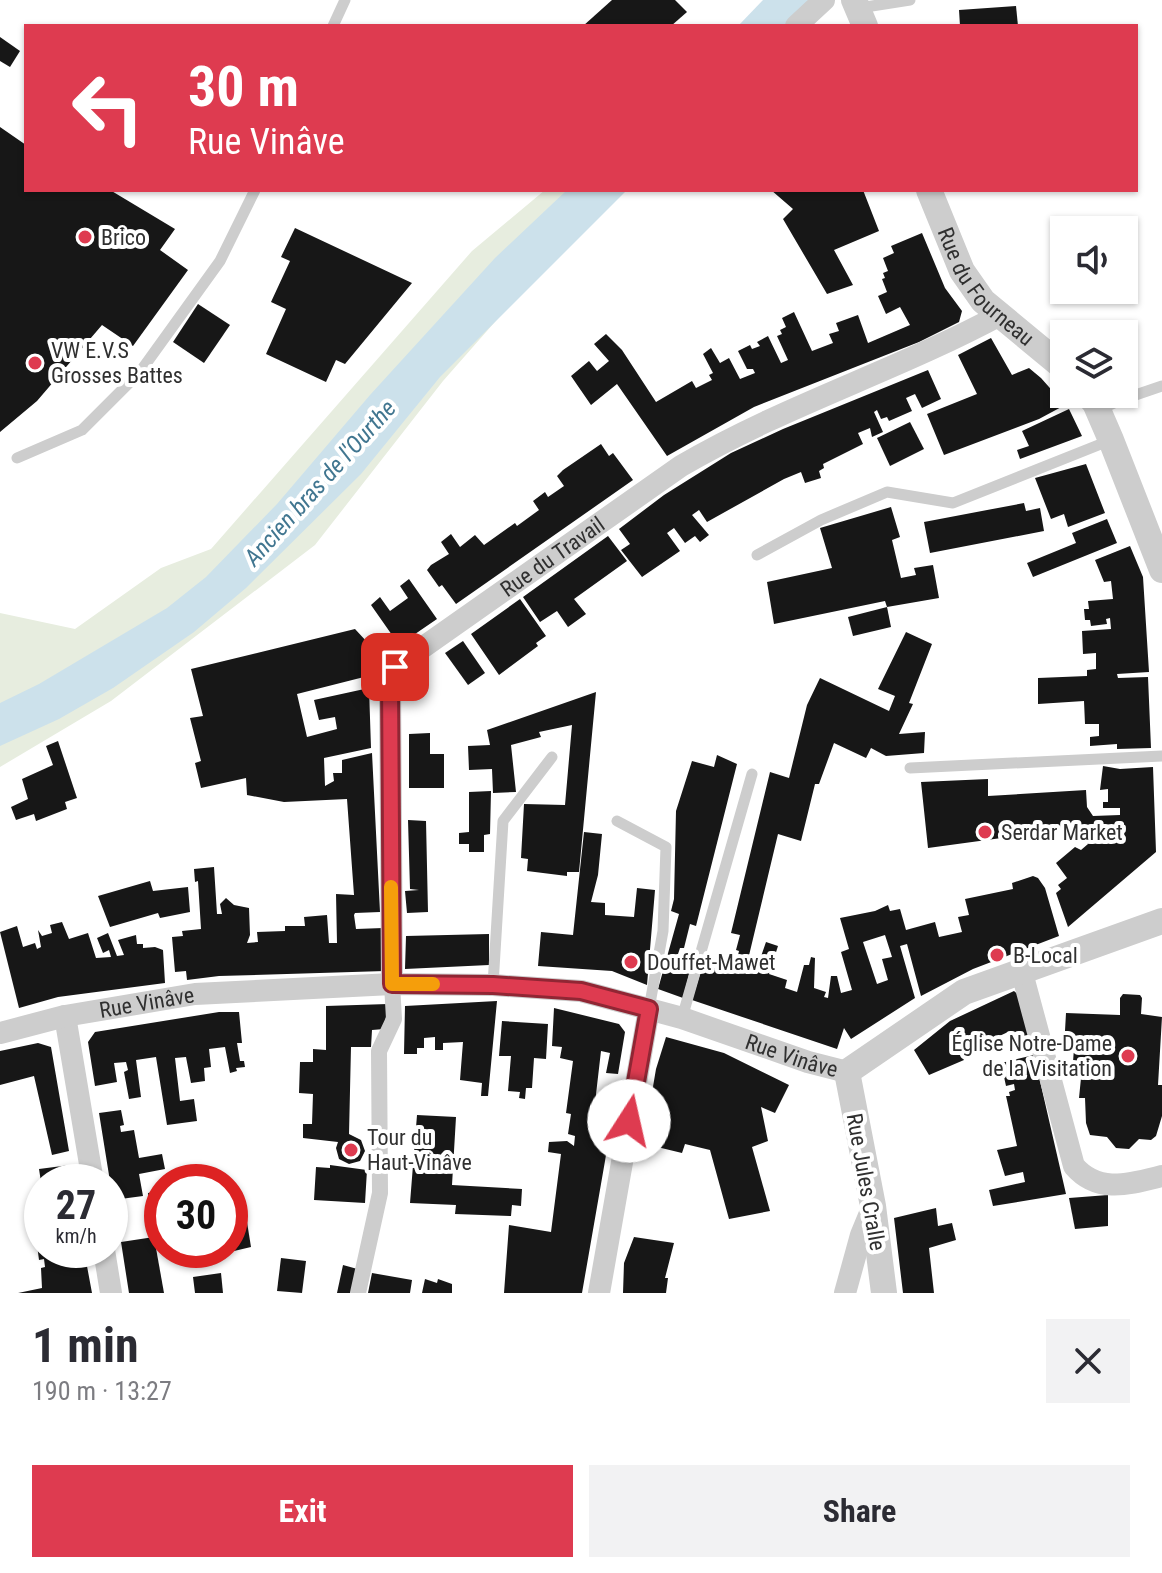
<!DOCTYPE html>
<meta charset="utf-8">
<style>
:root{--surface:#fff;--page:#f2f2f3;--text:#2b2b33;--muted:#7c7c81;--accent:#de3b50}
body{margin:0;font-family:"Roboto Condensed",sans-serif;background:var(--page);color:var(--text);height:100vh;display:flex;flex-direction:column;font-size:30px;white-space:nowrap}
*{box-sizing:border-box;margin:0}
p{font-size:26px;color:var(--muted)}
.icon{flex:none;width:44px;height:44px;fill:none;stroke:currentColor;stroke-width:2;stroke-linecap:round;stroke-linejoin:round}
.map{position:relative;height:1293px;overflow:hidden}
.drawer{display:flex;flex-direction:column;background:var(--surface);flex:1}
.drawer>*{flex:none}
.guide{position:absolute;left:24px;top:24px;width:1114px;height:168px;border-radius:0px;box-shadow:0 2px 6px #0004;background:#de3b50;color:#fff;overflow:hidden}
.controls{position:absolute;left:1050px;top:216px;display:grid;gap:16px}
.controls a{display:grid;place-items:center;width:88px;height:88px;border-radius:0px;background:var(--surface);box-shadow:0 2px 6px #0004;font-size:40px}
.speed{position:absolute;left:24px;top:1164px;display:flex;gap:16px;font-size:40px;font-weight:700;text-align:center}
.speed>*{display:grid;place-content:center;width:104px;height:104px;border-radius:50%;background:var(--surface);box-shadow:0 2px 6px #0004;line-height:1}
.speed small{font-size:20px;font-weight:400}
.speed .limit{border:12px solid #d22;background:#fff;color:#111}
.pin{position:absolute;display:grid;place-items:center;width:68px;height:68px;color:#fff;margin:-34px;border-radius:16px;box-shadow:0 4px 12px #0006}
.me{position:absolute;width:88px;margin:-44px;rotate:10deg;stroke-linejoin:round;filter:drop-shadow(0 0 6px #0008)}
.turn{display:flex;align-items:center;gap:28px;height:168px;padding:0 32px;font-size:36px}
.turn .icon{width:104px;height:104px;stroke-width:2.5}
.turn b{display:block;font-size:56px;line-height:68px}
.round{display:grid;place-items:center;flex:none;width:84px;height:84px;border-radius:0px;background:var(--page)}
.overview{display:flex;align-items:center;justify-content:space-between;height:136px;padding:0 32px}
h1{font-size:48px;font-weight:700;line-height:60px}
.primary-button{display:flex;gap:16px;margin-top:auto;padding:16px 32px}
.primary-button a{flex:1;height:92px;border-radius:0px;background:var(--accent);color:#fff;font-size:32px;font-weight:700;line-height:92px;text-align:center}
.primary-button a+a{background:var(--page);color:var(--text)}
.map>svg:first-child{display:block}
.green{fill:#e7eddf}
.water{fill:#cce1eb}
.building{fill:#171717;fill-rule:evenodd}
.lines{fill:none;stroke-linecap:round;stroke-linejoin:round}
.service{stroke:#cdcdcd;stroke-width:11}
.pedestrian{stroke:#cdcdcd;stroke-width:16}
.minor{stroke:#cdcdcd;stroke-width:22}
.tertiary{stroke:#cdcdcd;stroke-width:26}
.route-casing{stroke:#902634;stroke-width:20}
.route{stroke:#de3b50;stroke-width:14}
.slow{stroke:#f59e0b;stroke-width:14}
.poi-dot{fill:#de3b50;stroke:#fff;stroke-width:3}
.labels{text-anchor:middle;dominant-baseline:central;stroke-width:8;stroke-linejoin:round;paint-order:stroke}
.poi-label{font-size:22px;fill:#303030;stroke:#fff;text-anchor:start}
.street-label{font-size:22px;fill:#303030;stroke:#fff}
.water-label{font-size:24px;font-style:italic;fill:#417690;stroke:#fff}
</style>
<div class="map">
<svg width="1162" height="1293" viewBox="0 0 1162 1293">
<rect width="100%" height="100%" fill="#fff"/>
<!-- green -->
<path class="green" d="M545 190H618L531 281 443 381 315 545 111 701 0 767V613L75 629 161 568 211 549 472 251Z"/>
<!-- water -->
<g class="water">
<path d="M763 0H815L789 26H738Z"/>
<path d="M567 190H627L440 377 361 474 246 588 194 632 113 688 59 719 0 746V703L39 684 167 608 206 577 277 504 370 395 495 258Z"/>
</g>
<!-- building -->
<g class="building">
<path d="M612 0H675L687 12 671 26H583Z"/>
<path d="M1016 6 1018 26H960L959 10Z"/>
<path d="M0 37 20 51 10 67 0 61Z"/>
<path d="M0 127 26 145V190H110L175 229 160 250 188 270 133 346 102 325 37 401 0 432Z"/>
<path d="M771 190H863L879 231 834 250 853 285 827 294 783 219 793 209Z"/>
<path d="M295 228 412 283 345 364 336 360 326 382 266 354 286 309 271 302 290 261 281 257Z"/>
<path d="M922 233 945 288 962 311 959 322 919 342 754 407 667 456 617 384 591 405 571 376 589 361 597 371 609 361 594 344 606 334 622 350 656 402 692 381 696 388 712 380 709 375 713 373 703 354 711 348 720 363 729 358 740 379 755 373 753 369H747L738 351 750 345 752 349 760 346 757 342 768 336 781 363 788 360 777 336 782 334 780 330 786 327 782 318 794 312 812 351 833 343 829 334 839 331 836 323 858 315 868 343 910 325 900 307 886 314 878 296 887 292 882 279 885 278 883 273 888 271 883 258 894 253 891 246Z"/>
<path d="M198 304 230 325 204 363 173 342Z"/>
<path d="M991 338 1012 375 1029 368 1041 378 1065 405 1039 419 944 455 927 414 977 394 958 355Z"/>
<path d="M928 370 941 399 922 408 915 394 906 398 912 411 889 421 887 417 881 419 877 410 874 412 883 432 872 437 870 428 858 433 863 444 823 464 824 468 819 471 821 478 805 483 801 472 784 479 707 522 699 510 692 515 709 535 700 542 695 536 685 543 674 528 667 533 680 551 642 577 621 550 630 544 619 529 664 495 731 453 783 429Z"/>
<path d="M1069 409 1082 436 1020 459 1017 450 1029 446 1022 431Z"/>
<path d="M910 422 924 449 890 466 877 438Z"/>
<path d="M601 444 609 456 613 453 633 480 456 604 442 585 439 587 427 570 431 565 449 554 441 542 451 534 460 547 475 535 484 545 515 523 517 526 539 510 533 501 545 492 548 497 564 486 557 476 563 470Z"/>
<path d="M1086 464 1105 513 1068 527 1064 514 1051 519 1035 478Z"/>
<path d="M1024 503 1026 511 1040 508 1044 531 930 553 924 522Z"/>
<path d="M891 507 900 537 892 540 901 578 916 575 914 568 933 565 939 598 887 607 885 601 774 624 767 582 832 568 820 528Z"/>
<path d="M1107 519 1117 543 1033 577 1027 563 1076 543 1072 533Z"/>
<path d="M608 536 627 561 574 599 586 614 568 627 557 611 540 622 523 597Z"/>
<path d="M1130 546 1143 577 1149 672 1117 674 1118 678 1148 677 1151 748 1117 749V744L1090 746V737L1099 736V724H1085L1084 701 1038 704V678L1087 676V670L1096 669V653L1083 654 1082 631 1111 629 1110 618 1106 619 1107 624 1091 626 1090 620H1085L1084 609H1089L1088 601 1113 599 1111 581 1104 582 1095 560Z"/>
<path d="M409 579 437 619 399 645 371 605 380 597 390 611 408 598 400 586Z"/>
<path d="M520 599 546 636 536 643 538 646 499 675 471 634Z"/>
<path d="M887 607 891 627 853 636 848 617Z"/>
<path d="M355 629 381 657 367 667 368 676 297 694 307 737 337 729 335 717 319 720 314 700 369 688 371 748 324 758 325 786 334 781 333 773H342V760L372 753 380 912 355 913 354 915 356 929 383 928 385 971 219 976 187 980 186 971 175 972 172 937 183 936 182 931 201 929 198 881 195 882 194 869 214 867 217 914H222L220 904 226 898 234 905 249 908 250 935 247 943 258 942 257 932 285 931V926H305L304 917 327 915 329 943H337L336 894 354 895 347 799 284 802 247 795 246 778 201 788 195 763 201 761 190 718 203 716 191 669Z"/>
<path d="M906 632 932 644 909 703 913 704 899 734 925 732 924 753 886 756 871 748 866 758 834 743 819 784H815L801 841 778 834 746 968 752 970 754 964 758 965 766 942 778 946 769 974 787 980 785 988 797 992 804 965H809L811 957 815 958 814 988 826 992 824 997 828 998 831 976H837L841 993 852 990 841 952 849 949 840 918 875 911 888 905 890 911 900 909 906 930 935 922 939 937 962 932 958 917 969 915 965 899 1013 889 1012 883 1033 876 1038 878 1045 888 1059 936 973 969 921 996 907 944 900 946 915 998 851 1039 844 1028 837 1049 692 1000 705 958 735 968 739 951 736 950 740 935 731 933 770 772 789 778 807 705 820 678 889 711 895 696 878 689ZM885 935 892 957 882 959 888 980 877 984 863 942Z"/>
<path d="M463 641 485 673 468 685 445 653Z"/>
<path d="M596 692 579 872H567V876L527 871 528 859 521 858 524 804 565 805 572 725 539 732 541 737 511 745 516 792 493 793 492 769 469 770 468 746 490 745 487 730Z"/>
<path d="M430 733V754H444V788H409V734Z"/>
<path d="M58 741 77 798 65 802 67 809 36 821 34 814 16 820 11 807 28 799 22 779 53 765 46 746Z"/>
<path d="M717 755 737 764 696 926 690 924 684 948H680L678 954 693 959 683 998 658 989 679 914 671 911 674 899 676 811 692 761 714 767Z"/>
<path d="M1103 766 1120 769 1153 767 1156 852 1068 927 1056 893 1061 889 1058 885 1067 878 1056 863 1075 847 1081 850 1088 844 1074 828 928 848 921 782 988 779V796L1086 790 1087 807 1093 816 1120 815V808H1103V802H1108V789L1100 790Z"/>
<path d="M491 791 490 834 484 835V852H469V844H459V833L469 832V792Z"/>
<path d="M408 820 426 821 428 912 407 913 405 891 419 890 410 889Z"/>
<path d="M584 832 602 834 598 875 591 902 605 903V915L634 917 637 888 655 890 647 985 612 971 538 966 541 932 573 935Z"/>
<path d="M150 881 153 891 188 887 190 912 160 918 158 913 110 927 98 896Z"/>
<path d="M62 922 69 939 88 933 96 958 111 957 109 950 103 953 97 938 108 933 117 956 124 955 118 940 136 935 137 944H143V948L155 947 163 950 165 983 58 997 19 1008 0 932 17 926 23 947 35 943 37 949 41 947 38 930 42 936 52 933 50 925Z"/>
<path d="M489 934V965L405 969 406 936Z"/>
<path d="M1014 991 1021 997 1031 1043 1012 1047 1008 1032 993 1039 996 1046 963 1058 964 1060 929 1075 914 1050 950 1021Z"/>
<path d="M1123 994 1140 995 1142 998 1141 1014 1162 1017 1158 1085H1162V1116L1156 1136 1151 1140 1139 1139 1129 1149 1116 1148 1107 1137 1090 1135 1086 1123 1085 1098H1079L1081 1078H1076L1077 1062H1073L1074 1048 1069 1047 1070 1032 1065 1031 1066 1013 1120 1015V998Z"/>
<path d="M497 1001 488 1096H481L482 1083 460 1080 463 1042 443 1043V1050H435V1037L424 1038V1048H417V1054H404L405 1006Z"/>
<path d="M388 1004 384 1029 372 1030 371 1047H351L349 1134 361 1140 365 1151 360 1161 349 1164 339 1159 336 1148 338 1142 303 1138V1124H312L313 1094 299 1093 300 1062H313V1049L326 1050V1006Z"/>
<path d="M554 1008 619 1024 625 1032 618 1074 606 1073 610 1053 601 1051 595 1103 614 1107 605 1161 582 1293H504L509 1225 551 1232 561 1154 548 1152 549 1142 567 1141 574 1146 575 1136 568 1134 571 1114 566 1113 573 1061 560 1058 562 1047 552 1046Z"/>
<path d="M219 1012H239L242 1043H237L240 1061H244L245 1067 236 1068 237 1071 230 1073 225 1047 209 1049 211 1067 204 1068 205 1081 191 1083 186 1057 175 1058 180 1101 194 1099 197 1121 167 1125 156 1057 136 1060 141 1097 129 1099 124 1072 128 1070 126 1062 114 1063 117 1082 95 1086 88 1042 95 1032Z"/>
<path d="M502 1021 548 1024 546 1059 534 1058 532 1088H526L525 1099 519 1098 520 1092 508 1091 511 1056H499Z"/>
<path d="M666 1037 724 1053 789 1085 775 1113 761 1107 768 1141 752 1147 770 1211 729 1219 710 1150 685 1144 682 1153 649 1145 655 1118 648 1116 656 1069Z"/>
<path d="M38 1043 51 1047 69 1151 52 1155 34 1076 0 1085V1051Z"/>
<path d="M1034 1055 1066 1194 993 1206 989 1190 1025 1182 1023 1172 1005 1176 997 1150 1017 1146 1006 1096H1010L1009 1092 1015 1090 1014 1084 1006 1086 1001 1063Z"/>
<path d="M121 1110 124 1125 120 1126 121 1132 134 1130 139 1158 162 1154 165 1169 139 1174 143 1196 113 1200 99 1113Z"/>
<path d="M417 1115 456 1117 452 1185 522 1189 521 1206 512 1205 511 1216 455 1214 456 1205 410 1203Z"/>
<path d="M70 1165 73 1182H41L39 1169Z"/>
<path d="M330 1165 367 1170 365 1203 314 1200 316 1167 330 1168Z"/>
<path d="M162 1191V1237H153L148 1193Z"/>
<path d="M1108 1195V1226L1075 1229 1069 1198Z"/>
<path d="M936 1208 938 1226 952 1223 956 1240 929 1248 934 1293H903L894 1218Z"/>
<path d="M246 1216 251 1247 234 1251 230 1218Z"/>
<path d="M42 1228V1250H84L92 1293H18L42 1288 41 1268 45 1267 44 1259 39 1260 35 1229Z"/>
<path d="M154 1237 164 1293H129L121 1242Z"/>
<path d="M634 1237 674 1243 665 1278H668L666 1293H623L624 1263Z"/>
<path d="M281 1258 306 1261 302 1293 277 1291Z"/>
<path d="M343 1265 361 1270 356 1293H337Z"/>
<path d="M221 1273 223 1293H195L193 1277Z"/>
<path d="M372 1273 412 1280 410 1293H368Z"/>
<path d="M425 1279 437 1283 438 1279 452 1284V1293H422Z"/>
</g>
<g class="lines">
<!-- service -->
<g class="service">
<path d="M859 8 910 0"/>
<path d="M333 26 345 0"/>
<path d="M1099 410 1118 401 1162 386"/>
<path d="M17 458 82 430 140 372 220 261 255 190"/>
<path d="M757 555 821 520 887 492 953 503 1111 440"/>
<path d="M910 768 1162 756"/>
<path d="M617 821 666 847 663 931 649 1009"/>
<path d="M493 985 503 821 552 757"/>
<path d="M682 1018 752 774"/>
</g>
<!-- pedestrian -->
<path class="pedestrian" d="M358 1293 380 1193 379 1051 394 1019 392 984"/>
<!-- minor -->
<g class="minor">
<path d="M796 26 824 0"/>
<path d="M1021 969 1074 1166C1098 1194 1129 1184 1162 1176"/>
<path id="s1" d="M392 984 390 682 395 667 681 466C783 406 896 371 1000 315"/>
<path d="M65 1016 93 1182"/>
<path id="s2" d="M0 1033 65 1016 195 994 392 984 493 985 581 991 682 1018 808 1062 847 1072"/>
<path d="M104 1250 111 1293"/>
<path d="M599 1293 649 1009"/>
<path d="M845 1293 861 1235 873 1206"/>
</g>
<!-- tertiary -->
<g class="tertiary">
<path d="M854 0 865 26"/>
<path id="s3" d="M929 190 962 271 983 301 1064 368"/>
<path d="M1087 394 1095 403 1111 440 1162 570"/>
<path d="M884 1293 873 1206 847 1072 964 992 1162 921"/>
</g>
</g>
<g class="lines">
<defs>
<path id="route" d="M395 667 390 682 392 984 493 985 581 991 649 1009 629 1121"/>
</defs>
<!-- route casing -->
<use href="#route" class="route-casing"/>
<!-- route -->
<use href="#route" class="route"/>
<!-- slow -->
<path class="slow" d="M391 887 392 984H433"/>
</g>
<!-- markers -->
<g class="poi-dot">
<circle cx="85" cy="237" r="8"/>
<circle cx="35" cy="363" r="8"/>
<circle cx="985" cy="832" r="8"/>
<circle cx="997" cy="955" r="8"/>
<circle cx="631" cy="962" r="8"/>
<circle cx="1128" cy="1056" r="8"/>
<circle cx="351" cy="1150" r="8"/>
</g>
<g class="labels">
<!-- poi labels -->
<g class="poi-label">
<text x="101" y="237">Brico</text>
<text x="51" y="350">VW E.V.S<tspan x="51" dy="25">Grosses Battes</tspan></text>
<text x="1001" y="832">Serdar Market</text>
<text x="1013" y="955">B-Local</text>
<text x="647" y="962">Douffet-Mawet</text>
<text x="1112" y="1043" text-anchor="end">Église Notre-Dame<tspan x="1112" dy="25">de la Visitation</tspan></text>
<text x="367" y="1137">Tour du<tspan x="367" dy="25">Haut-Vinâve</tspan></text>
</g>
<!-- street labels -->
<g class="street-label">
<text stroke="none"><textPath href="#s3" startOffset="114">Rue du Fourneau</textPath></text>
<text stroke="none"><textPath href="#s1" startOffset="510">Rue du Travail</textPath></text>
<text stroke="none"><textPath href="#s2" startOffset="150">Rue Vinâve</textPath></text>
<text stroke="none"><textPath href="#s2" startOffset="806">Rue Vinâve</textPath></text>
<text transform="translate(866 1182) rotate(80)">Rue Jules Cralle</text>
</g>
<!-- water labels -->
<g class="water-label">
<text transform="translate(320 483) rotate(-48)">Ancien bras de l'Ourthe</text>
</g>
</g>
</svg>
<div class="controls">
<a><svg class="icon" aria-label="sound" viewBox="0 0 24 24"><path d="M4 9h4l5-4v14l-5-4H4zM17 9q2 3 0 6"/></svg></a>
<a><svg class="icon" aria-label="layers" viewBox="0 0 24 24"><path d="M12 4l9 5-9 5-9-5zM3 14l9 5 9-5"/></svg></a>
</div>
<div class="speed"><div>27<small>km/h</small></div><div class="limit">30</div></div>
<div class="pin" style="left:395px;top:667px;background:#d93025"><svg class="icon" aria-label="arrive" viewBox="0 0 24 24"><path d="M6 21V4h12l-3 4 3 4H6"/></svg></div>
<svg class="me" style="left:629px;top:1121px" viewBox="-20 -20 40 40"><circle r="19" fill="#fff"/><path d="M0-13L10 11 0 6-10 11z" fill="#de3b50"/></svg>
<div class="guide">
<div class="turn"><svg class="icon" aria-label="left" viewBox="0 0 24 24"><path d="M17 20v-9H6M10 6l-5 5 5 5"/></svg><div><b>30 m</b>Rue Vinâve</div></div>
</div>
</div>
<section class="drawer">
<div class="overview"><div><h1>1 min</h1><p>190 m · 13:27</p></div><a class="round"><svg class="icon" aria-label="close" viewBox="0 0 24 24"><path d="M6 6l12 12M18 6L6 18"/></svg></a></div>
<div class="primary-button"><a>Exit</a><a>Share</a></div>
</section>
